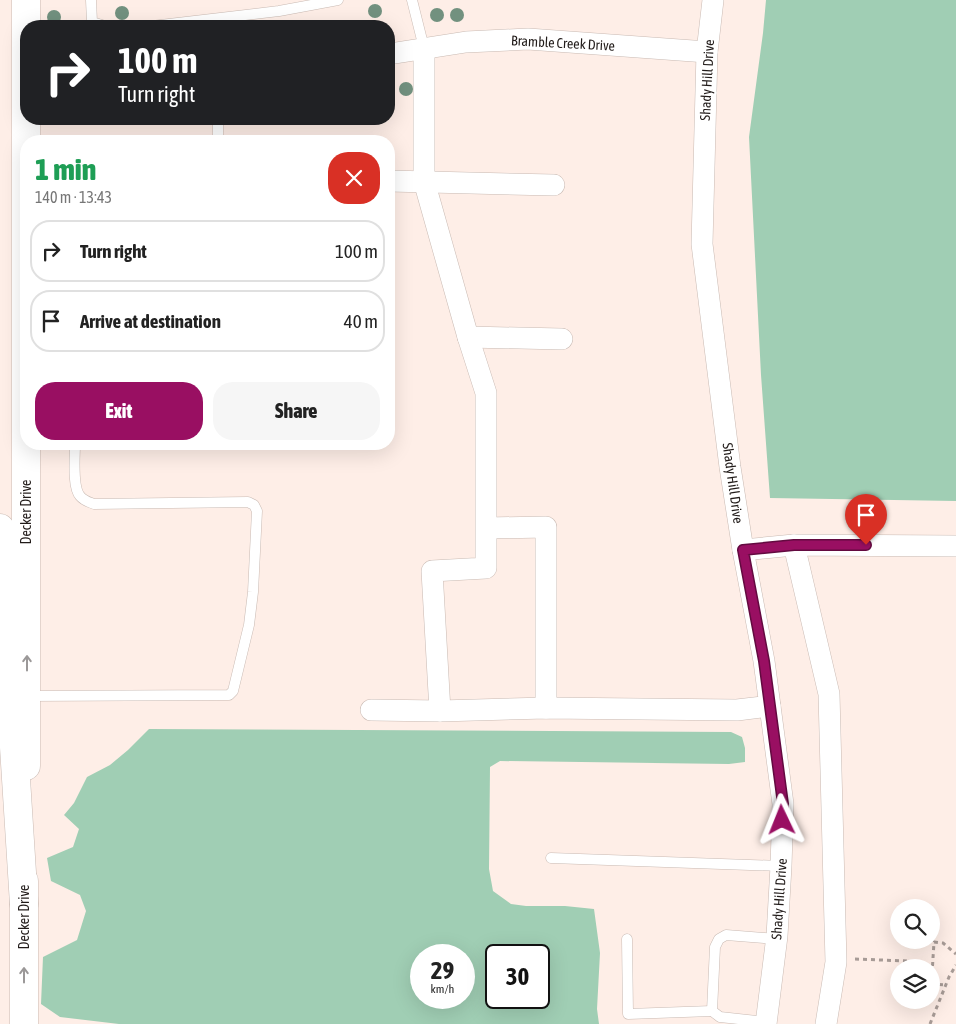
<!DOCTYPE html>
<meta charset="utf-8">
<style>
:root{--surface:#fff;--page:#f6f6f6;--text:#222;--muted:#767676;--line:#e0e0e0;--accent:#990f62}
body{margin:0;font-family:"Asap Condensed",sans-serif;background:var(--page);color:var(--text);height:100vh;display:flex;flex-direction:column;font-size:19px;white-space:nowrap}
*{box-sizing:border-box;margin:0}
p{font-size:16px;color:var(--muted)}
.icon{flex:none;width:28px;height:28px;fill:none;stroke:currentColor;stroke-width:2;stroke-linecap:round;stroke-linejoin:round}
.map{position:relative;flex:1;overflow:hidden}
.details{position:absolute;left:20px;top:135px;width:375px;height:315px;display:flex;flex-direction:column;background:var(--surface);border-radius:20px;box-shadow:0 5px 20px #0002}
.details>*{flex:none}
.hud{position:absolute;left:20px;top:20px;width:375px;height:105px;border-radius:20px;box-shadow:0 5px 20px #0002;background:#202124;color:#fff;overflow:hidden}
.tools{position:absolute;left:890px;top:899px;display:grid;gap:10px}
.tools a{display:grid;place-items:center;width:50px;height:50px;border-radius:50%;background:var(--surface);box-shadow:0 5px 20px #0002;font-size:25px}
.speed{position:absolute;left:410px;top:944px;display:flex;gap:10px;font-size:25px;font-weight:700;text-align:center}
.speed>*{display:grid;place-content:center;width:65px;height:65px;border-radius:50%;background:var(--surface);box-shadow:0 5px 20px #0002;line-height:1}
.speed small{font-size:12px;font-weight:400}
.speed .limit{border:2px solid #111;border-radius:8px;background:#fff;color:#111}
.pin{position:absolute;display:grid;place-items:center;width:42px;height:42px;color:#fff;margin:-51px -21px;border-radius:50% 50% 50% 0;rotate:-45deg;box-shadow:0 0 5px #0007}
.pin .icon{rotate:45deg}
.me{position:absolute;width:55px;margin:-28px;rotate:358deg;stroke-linejoin:round;filter:drop-shadow(0 0 4px #0008)}
.turn{display:flex;align-items:center;gap:18px;height:105px;padding:0 15px;font-size:22px}
.turn .icon{width:65px;height:65px;stroke-width:2.5}
.turn b{display:block;font-size:35px;line-height:42px}
.round{display:grid;place-items:center;flex:none;width:52px;height:52px;border-radius:20px;background:var(--page)}
.overview{display:flex;align-items:center;justify-content:space-between;height:85px;padding:0 15px}
h1{font-size:30px;font-weight:800;line-height:38px;color:#1e9e55}
.cta{display:flex;gap:10px;margin-top:auto;padding:10px 15px}
.cta a{flex:1;height:58px;border-radius:20px;background:var(--accent);color:#fff;font-size:20px;font-weight:800;line-height:58px;text-align:center}
.cta a+a{background:var(--page);color:var(--text)}
ul{padding:0;list-style:none}
li{display:flex;align-items:center;gap:15px;height:62px;margin:0 10px 8px;padding:0 5px;border:2px solid var(--line);border-radius:20px}
li div{flex:1}
li b{display:block;font-size:19px}
li em{font-style:normal}
.map>svg:first-child{display:block}
.green{fill:#a0ceb4;fill-rule:evenodd}
.lines{fill:none;stroke-linecap:round;stroke-linejoin:round}
.service-casing{stroke:#c9bab3;stroke-width:11}
.minor-casing{stroke:#c9bab3;stroke-width:22}
.secondary-casing{stroke:#c9bab3;stroke-width:29}
.motorway-casing{stroke:#c9bab3;stroke-width:29}
.path{stroke:#a79b96;stroke-width:3;stroke-dasharray:4 4;stroke-linecap:butt}
.service{stroke:#fff;stroke-width:10}
.minor{stroke:#fff;stroke-width:21}
.secondary{stroke:#fff;stroke-width:28}
.motorway{stroke:#fff;stroke-width:28}
.tree{fill:#72917f}
.oneway{stroke:#9b9898}
.route-casing{stroke:#630a40;stroke-width:12}
.route{stroke:#990f62;stroke-width:9}
.labels{text-anchor:middle;dominant-baseline:central;stroke-width:4.5;stroke-linejoin:round;paint-order:stroke}
.street-label{font-size:14px;fill:#211b19;stroke:#fff}
</style>
<div class="map">
<svg width="956" height="1024" viewBox="0 0 956 1024">
<rect width="100%" height="100%" fill="#feeee7"/>
<!-- green -->
<g class="green">
<path d="M766 0H956V501L770 498 761 375 749 137 763 33Z"/>
<path d="M149 729 731 732 742 737 745 748V762L729 764 500 761 490 767 489 869 493 891 511 904 526 906H565L594 909 600 953 597 1009 599 1024H119L60 1017 41 1004 43 957 77 940 86 911 80 895 51 881 47 858 73 847 79 829 64 815 74 803 87 777 110 765 128 750ZM421 955H464V998H421ZM496 955H539V998H496Z"/>
</g>
<g class="lines">
<defs>
<g id="service">
<path d="M91 0 92 22 105 26"/>
<path d="M412 0 424 48"/>
<path d="M152 26 279 11 338 0"/>
<path d="M218 141V119"/>
<path d="M27 696 229 695 233 691 249 625 253 592 257 511 254 505 248 502 94 504C89 502 84 501 80 496 72 487 75 456 75 444"/>
<path d="M551 858 781 866"/>
<path d="M627 939 628 1014 712 1011"/>
<path d="M766 1022 720 1017 712 1011 715 947 719 939 726 935 776 939"/>
</g>
<g id="minor">
<path d="M713 0 707 52 702 244 730 467 743 550 764 661 783 804 781 866 777 936 766 1024"/>
<path d="M424 48V181L468 337 486 393V568L432 571 440 711"/>
<path d="M389 54 466 42 528 39 707 52"/>
<path d="M389 181 554 185"/>
<path d="M468 337 562 339"/>
<path d="M487 528 546 527V708"/>
<path d="M794 545 829 694 836 962 826 1024"/>
<path d="M743 550 794 545 956 546"/>
<path d="M371 710 440 711 546 708 737 710 770 706"/>
</g>
<g id="secondary">
<path d="M26 0V766"/>
<path d="M24 1024V881"/>
</g>
<path id="motorway" d="M0 528 24 904"/>
</defs>
<!-- service casing -->
<use href="#service" class="service-casing"/>
<!-- minor casing -->
<use href="#minor" class="minor-casing"/>
<!-- secondary casing -->
<use href="#secondary" class="secondary-casing"/>
<!-- motorway casing -->
<use href="#motorway" class="motorway-casing"/>
<!-- path -->
<g class="path">
<path d="M855 959 907 961 925 968"/>
<path d="M932 974 934 942 943 943 956 954"/>
<path d="M931 984 946 985"/>
<path d="M930 1024 949 977 956 965"/>
</g>
<!-- service -->
<use href="#service" class="service"/>
<!-- minor -->
<use href="#minor" class="minor"/>
<!-- secondary -->
<use href="#secondary" class="secondary"/>
<!-- motorway -->
<use href="#motorway" class="motorway"/>
</g>
<!-- trees -->
<g class="tree">
<circle cx="375" cy="11" r="7"/>
<circle cx="122" cy="13" r="7"/>
<circle cx="437" cy="15" r="7"/>
<circle cx="457" cy="15" r="7"/>
<circle cx="54" cy="17" r="7"/>
<circle cx="406" cy="89" r="7"/>
</g>
<!-- one-way arrows -->
<defs><path id="oneway-shaft" d="M-6 0H5M1.5-3L5.5 0L1.5 3" fill="none" stroke-width="1.6" stroke-linecap="round" stroke-linejoin="round" transform="scale(1.25)"/></defs>
<g class="oneway">
<use href="#oneway-shaft" transform="translate(27 663) rotate(-90)"/>
<use href="#oneway-shaft" transform="translate(24 975) rotate(-90)"/>
</g>
<g class="lines">
<defs>
<path id="route" d="M782 820 783 804 764 661 743 550 794 545H866"/>
</defs>
<!-- route casing -->
<use href="#route" class="route-casing"/>
<!-- route -->
<use href="#route" class="route"/>
</g>
<g class="labels">
<!-- street labels -->
<g class="street-label">
<text transform="translate(563 43) rotate(3)">Bramble Creek Drive</text>
<text transform="translate(707 80) rotate(-87)">Shady Hill Drive</text>
<text transform="translate(733 483) rotate(82)">Shady Hill Drive</text>
<text transform="translate(26 512) rotate(-90)">Decker Drive</text>
<text transform="translate(779 899) rotate(-86)">Shady Hill Drive</text>
<text transform="translate(24 917) rotate(-90)">Decker Drive</text>
</g>
</g>
</svg>
<div class="tools">
<a><svg class="icon" aria-label="search" viewBox="0 0 24 24"><circle cx="10" cy="10" r="6"/><path d="M15 15l6 6"/></svg></a>
<a><svg class="icon" aria-label="layers" viewBox="0 0 24 24"><path d="M12 4l9 5-9 5-9-5zM3 14l9 5 9-5"/></svg></a>
</div>
<div class="speed"><div>29<small>km/h</small></div><div class="limit">30</div></div>
<div class="pin" style="left:866px;top:545px;background:#d93025"><svg class="icon" aria-label="arrive" viewBox="0 0 24 24"><path d="M6 21V4h12l-3 4 3 4H6"/></svg></div>
<svg class="me" style="left:782px;top:820px" viewBox="-20 -20 40 40"><path d="M0-17L14 15 0 8-14 15z" fill="#990f62" stroke="#fff" stroke-width="4"/></svg>
<div class="hud">
<div class="turn"><svg class="icon" aria-label="right" viewBox="0 0 24 24"><path d="M7 20v-9h11M14 6l5 5-5 5"/></svg><div><b>100 m</b>Turn right</div></div>
</div>
<section class="details">
<div class="overview"><div><h1>1 min</h1><p>140 m · 13:43</p></div><a class="round" style="background:#d93025;color:#fff"><svg class="icon" aria-label="close" viewBox="0 0 24 24"><path d="M6 6l12 12M18 6L6 18"/></svg></a></div>
<ul>
<li><svg class="icon" aria-label="right" viewBox="0 0 24 24"><path d="M7 20v-9h11M14 6l5 5-5 5"/></svg><div><b>Turn right</b></div><em>100 m</em></li>
<li><svg class="icon" aria-label="arrive" viewBox="0 0 24 24"><path d="M6 21V4h12l-3 4 3 4H6"/></svg><div><b>Arrive at destination</b></div><em>40 m</em></li>
</ul>
<div class="cta"><a>Exit</a><a>Share</a></div>
</section>
</div>
